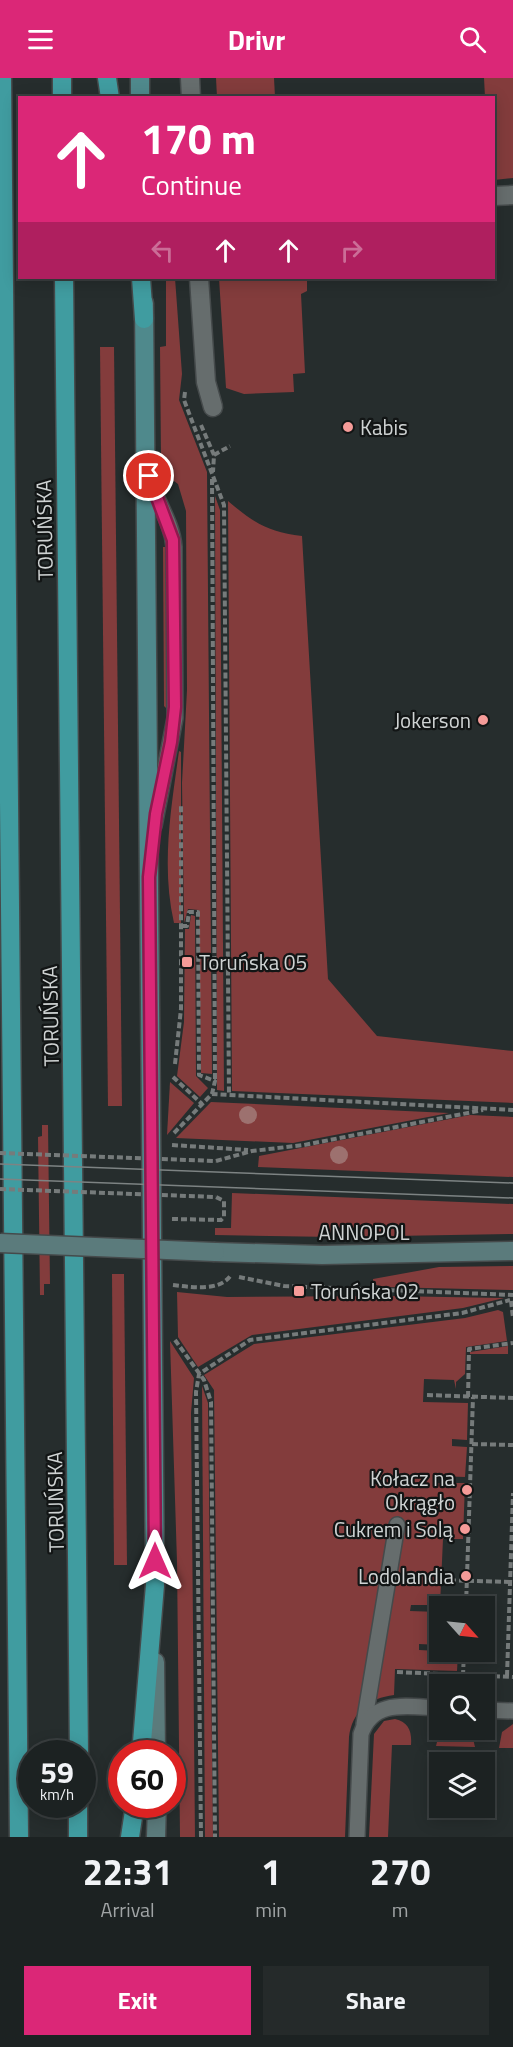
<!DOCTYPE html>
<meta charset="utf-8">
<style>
:root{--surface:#1c2222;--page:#252a2a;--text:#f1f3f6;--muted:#a0a4a5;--line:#3a3f40;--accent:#db2777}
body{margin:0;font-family:"Titillium Web",sans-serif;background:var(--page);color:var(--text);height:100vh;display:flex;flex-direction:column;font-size:22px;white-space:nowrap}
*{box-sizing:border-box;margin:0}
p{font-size:20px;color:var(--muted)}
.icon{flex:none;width:33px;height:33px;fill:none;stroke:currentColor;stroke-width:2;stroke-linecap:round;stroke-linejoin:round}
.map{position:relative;height:1759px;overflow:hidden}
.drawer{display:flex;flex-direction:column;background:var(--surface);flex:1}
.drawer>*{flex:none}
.top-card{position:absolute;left:18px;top:18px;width:477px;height:183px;border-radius:0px;box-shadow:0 3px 15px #0003,0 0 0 2px var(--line);background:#db2777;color:#fff;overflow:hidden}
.needle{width:39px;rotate:117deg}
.fabs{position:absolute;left:429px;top:1518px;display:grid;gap:12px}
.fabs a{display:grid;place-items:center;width:66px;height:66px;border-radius:0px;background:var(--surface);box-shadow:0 3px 15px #0003,0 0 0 2px var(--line);font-size:30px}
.speed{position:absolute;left:18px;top:1662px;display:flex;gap:12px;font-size:30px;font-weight:700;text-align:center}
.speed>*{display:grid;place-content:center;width:78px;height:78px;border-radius:50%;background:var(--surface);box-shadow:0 3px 15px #0003,0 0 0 2px var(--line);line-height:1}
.speed small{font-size:15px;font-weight:400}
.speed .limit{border:9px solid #d22;background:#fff;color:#111}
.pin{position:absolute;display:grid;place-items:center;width:51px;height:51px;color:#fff;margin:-26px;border:3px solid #fff;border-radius:50%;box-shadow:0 2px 6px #0007}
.me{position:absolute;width:66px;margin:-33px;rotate:0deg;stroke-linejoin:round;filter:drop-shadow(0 0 4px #0008)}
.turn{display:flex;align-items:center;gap:21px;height:126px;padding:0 24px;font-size:27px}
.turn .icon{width:78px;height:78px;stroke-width:2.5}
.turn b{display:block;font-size:42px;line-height:51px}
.lanes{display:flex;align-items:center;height:57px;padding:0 24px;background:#0003;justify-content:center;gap:30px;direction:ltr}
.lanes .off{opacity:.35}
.eta{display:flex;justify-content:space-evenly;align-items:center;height:102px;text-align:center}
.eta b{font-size:36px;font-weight:700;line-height:42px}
.action{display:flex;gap:12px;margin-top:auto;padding:12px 24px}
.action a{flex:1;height:69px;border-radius:0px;background:var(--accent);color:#fff;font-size:24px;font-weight:700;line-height:69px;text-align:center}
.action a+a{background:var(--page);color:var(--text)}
header{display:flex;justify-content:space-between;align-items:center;height:78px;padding:0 24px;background:var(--accent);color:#fff;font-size:27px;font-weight:700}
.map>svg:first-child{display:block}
.green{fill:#833c3c}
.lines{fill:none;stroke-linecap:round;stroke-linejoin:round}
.lane-casing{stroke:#454a4b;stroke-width:18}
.street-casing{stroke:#454a4b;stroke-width:21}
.secondary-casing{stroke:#454a4b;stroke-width:21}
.primary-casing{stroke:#454a4b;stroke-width:21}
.highway-casing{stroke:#454a4b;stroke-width:21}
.path{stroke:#767b7b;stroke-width:4;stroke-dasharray:6 3;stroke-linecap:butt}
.lane{stroke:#666d6d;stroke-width:15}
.street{stroke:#666d6d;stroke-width:18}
.secondary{stroke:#5b7b7c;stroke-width:18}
.primary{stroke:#4f898c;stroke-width:18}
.highway{stroke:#409ca0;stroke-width:18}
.tram{stroke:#7d8383;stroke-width:1.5}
.secondary-bridge-casing{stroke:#454a4b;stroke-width:21;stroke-linecap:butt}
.path-bridge{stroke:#767b7b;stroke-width:4;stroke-dasharray:6 3;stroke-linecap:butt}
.secondary-bridge{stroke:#5b7b7c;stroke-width:18}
.tree{fill:#9d716f}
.route-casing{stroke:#8e194d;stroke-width:15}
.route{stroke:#db2777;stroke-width:10}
.poi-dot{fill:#f59b98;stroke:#121515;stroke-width:2}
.labels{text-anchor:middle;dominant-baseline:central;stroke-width:4.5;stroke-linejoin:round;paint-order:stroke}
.poi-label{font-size:21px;fill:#cfd3d3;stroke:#121515;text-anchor:end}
.street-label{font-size:21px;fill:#cfd3d3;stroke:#121515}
</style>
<header><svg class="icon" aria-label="menu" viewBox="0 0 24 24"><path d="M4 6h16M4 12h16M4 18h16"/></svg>Drivr<svg class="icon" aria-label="search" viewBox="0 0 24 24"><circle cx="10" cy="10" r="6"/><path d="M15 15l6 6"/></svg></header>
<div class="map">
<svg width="513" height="1759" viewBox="0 0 513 1759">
<rect width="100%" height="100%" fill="#262d2d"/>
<!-- green -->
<g class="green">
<path d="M216 0H274L275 19H217Z"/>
<path d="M484 0H513V100L494 102V20L485 19Z"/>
<path d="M166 200H175L182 296 179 322 207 394 212 996 201 995 199 832 188 831 184 845 182 705 187 612 186 433 178 406 162 394 161 383 160 269 166 268Z"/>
<path d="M219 200H307V213L301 216 305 295 293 296 294 314 244 316 226 310Z"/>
<path d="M100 269H114L122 1028H108Z"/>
<path d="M215 418 220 432 224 1013 217 1012Z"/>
<path d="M228 423C254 445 268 454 302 458L328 901 377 958 513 973V1025L232 1013Z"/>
<path d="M163 469H167L166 630 164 628Z"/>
<path d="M179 673 181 674V845H174C161 788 171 731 179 673Z"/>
<path d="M191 837 195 838 196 998 208 1010 200 1019 177 998 184 944 185 851H189Z"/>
<path d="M170 1004 194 1025 167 1057Z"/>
<path d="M211 1024 449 1035 293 1065 176 1060Z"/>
<path d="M470 1037 513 1039V1099L258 1089 259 1078Z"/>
<path d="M42 1047H48L50 1206H44V1217H40L38 1059 42 1058Z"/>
<path d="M232 1115 513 1126V1156L334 1159 215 1157V1150H231Z"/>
<path d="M513 1188V1212L384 1209 373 1206V1201L439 1189Z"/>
<path d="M112 1196H124L127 1487H114Z"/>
<path d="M177 1214 227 1219 387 1218 504 1220 463 1230 252 1257 198 1289 178 1259Z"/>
<path d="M498 1232 503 1234 507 1263 466 1269 465 1296 456 1304V1311L454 1302 424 1301 423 1324 468 1325 467 1362 452 1361V1368L467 1369 465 1399 437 1398V1405H465L463 1461H443L440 1527H411L410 1533 439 1534V1567L419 1566V1572L458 1574 457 1593 395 1591 394 1617C369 1620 352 1634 349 1659L345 1759H219L214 1312 204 1297 254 1266 465 1240Z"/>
<path d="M170 1263 194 1300 191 1335 195 1759H180L177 1484Z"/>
<path d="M508 1268V1276H470V1274Z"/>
<path d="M202 1308 208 1325 213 1759H205Z"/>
<path d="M395 1641C409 1644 412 1654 411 1667H392L388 1759H369L374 1656 384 1643Z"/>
<path d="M513 1646V1670H499L502 1654Z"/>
<path d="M440 1652H471L475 1669 436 1668Z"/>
</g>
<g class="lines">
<defs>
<g id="lane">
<path d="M149 398C155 423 172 443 174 469L175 640 154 748"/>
<path d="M484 1632 513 1633"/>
<path d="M364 1646 397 1447"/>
<path d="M357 1759 361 1656C373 1620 409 1629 440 1630"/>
</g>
<g id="street">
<path d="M190 0 191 20"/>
<path d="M494 118 513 117"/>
<path d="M199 200 206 304 213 329"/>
</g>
<g id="secondary">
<path d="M215 1174 322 1177 513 1173"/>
<path d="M155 1584 156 1676"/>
<path d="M156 1759 157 1726"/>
</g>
<g id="primary">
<path d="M140 0V20"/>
<path d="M144 225 155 1507"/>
</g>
<g id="highway">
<path d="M2 0 19 1759"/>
<path d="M62 0V20"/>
<path d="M107 0 110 20"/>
<path d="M64 200 79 1676"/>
<path d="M141 200 144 241"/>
<path d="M141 1676 155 1507"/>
<path d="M78 1759V1726"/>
<path d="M130 1759 135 1726"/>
</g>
</defs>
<!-- lane casing -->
<use href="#lane" class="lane-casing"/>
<!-- street casing -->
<use href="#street" class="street-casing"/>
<!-- secondary casing -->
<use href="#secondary" class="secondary-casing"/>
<!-- primary casing -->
<use href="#primary" class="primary-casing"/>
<!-- highway casing -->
<use href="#highway" class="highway-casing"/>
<!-- path -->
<g class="path">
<path d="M185 314 184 322 224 427 229 1017"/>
<path d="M201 347 214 377 213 394"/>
<path d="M214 377 230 368"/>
<path d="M212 401 215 1003"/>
<path d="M182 848H187L189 834H198L199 997 215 1003 212 1016"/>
<path d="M175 986 181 931V727"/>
<path d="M173 999 202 1026"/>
<path d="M174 1055 212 1016 513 1032"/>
<path d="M172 1067 248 1072"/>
<path d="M216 1083 252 1073 304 1067 483 1032"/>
<path d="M172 1141 221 1142 224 1139V1123L216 1119"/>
<path d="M239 1199 284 1208 513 1217"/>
<path d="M173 1207C191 1209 220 1214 231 1197"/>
<path d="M511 1223 513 1240"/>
<path d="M175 1262 204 1302 211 1324 215 1759"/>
<path d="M427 1317 513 1320"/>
<path d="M468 1319 469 1271 513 1265"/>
<path d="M472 1366 513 1367"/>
<path d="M441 1502 510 1504"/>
<path d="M466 1528 473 1319"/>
<path d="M464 1574 463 1597 513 1599"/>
<path d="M397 1594 463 1597"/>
<path d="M507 1598 513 1415"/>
<path d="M201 1759 196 1314 199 1296 250 1262 462 1235 510 1222"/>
</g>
<!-- lane -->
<use href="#lane" class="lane"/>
<!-- street -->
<use href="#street" class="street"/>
<!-- secondary -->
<use href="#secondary" class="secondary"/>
<!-- primary -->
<use href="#primary" class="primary"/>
<!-- highway -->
<use href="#highway" class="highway"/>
<!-- tram -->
<g class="tram">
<path d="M0 1086 513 1105"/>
<path d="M0 1101 513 1120"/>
</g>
<defs>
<path id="secondary-bridge" d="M0 1165 215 1174"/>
</defs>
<!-- secondary-bridge casing -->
<use href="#secondary-bridge" class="secondary-bridge-casing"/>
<!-- path-bridge -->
<g class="path-bridge">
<path d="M0 1075 216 1083"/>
<path d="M0 1111 216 1119"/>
</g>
<!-- secondary-bridge -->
<use href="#secondary-bridge" class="secondary-bridge"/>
</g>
<!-- trees -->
<g class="tree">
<circle cx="248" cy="1037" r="9"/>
<circle cx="339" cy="1077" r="9"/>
</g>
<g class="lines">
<defs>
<path id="route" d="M149 398 173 462 175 629 171 664 156 736 149 799 155 1483"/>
</defs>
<!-- route casing -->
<use href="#route" class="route-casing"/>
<!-- route -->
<use href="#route" class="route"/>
</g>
<!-- markers -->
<g class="poi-dot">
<circle cx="348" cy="349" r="6"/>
<circle cx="483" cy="642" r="6"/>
<rect x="181" y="878" width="12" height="12" rx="3"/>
<rect x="293" y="1207" width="12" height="12" rx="3"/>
<circle cx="467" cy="1412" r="6"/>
<circle cx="465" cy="1451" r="6"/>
<circle cx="466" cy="1498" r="6"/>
</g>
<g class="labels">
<!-- poi labels -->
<g class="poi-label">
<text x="360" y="349" text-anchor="start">Kabis</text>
<text x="471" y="642">Jokerson</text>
<text x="199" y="884" text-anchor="start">Toruńska 05</text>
<text x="311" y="1213" text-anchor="start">Toruńska 02</text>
<text x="455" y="1400">Kołacz na<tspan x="455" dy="24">Okrągło</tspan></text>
<text x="453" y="1451">Cukrem i Solą</text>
<text x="454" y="1498">Lodolandia</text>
</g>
<!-- street labels -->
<g class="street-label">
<text transform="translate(44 452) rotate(-91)">TORUŃSKA</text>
<text transform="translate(50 938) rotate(-91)">TORUŃSKA</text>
<text x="364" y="1154">ANNOPOL</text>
<text transform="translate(55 1424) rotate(-91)">TORUŃSKA</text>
</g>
</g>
</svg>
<div class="fabs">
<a><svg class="needle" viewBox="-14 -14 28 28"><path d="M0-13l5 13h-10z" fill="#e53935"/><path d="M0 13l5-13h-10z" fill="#a0a4a5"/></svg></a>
<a><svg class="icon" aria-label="search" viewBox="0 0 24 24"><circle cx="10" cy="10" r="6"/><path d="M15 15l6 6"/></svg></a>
<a><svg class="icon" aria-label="layers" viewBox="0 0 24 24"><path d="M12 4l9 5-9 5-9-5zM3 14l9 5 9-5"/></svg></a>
</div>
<div class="speed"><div>59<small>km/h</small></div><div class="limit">60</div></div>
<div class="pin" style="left:149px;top:398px;background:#d93025"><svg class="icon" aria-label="arrive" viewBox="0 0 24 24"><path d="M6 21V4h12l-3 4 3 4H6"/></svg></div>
<svg class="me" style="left:155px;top:1483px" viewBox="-20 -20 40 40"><path d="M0-17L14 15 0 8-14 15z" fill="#db2777" stroke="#fff" stroke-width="4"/></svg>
<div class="top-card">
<div class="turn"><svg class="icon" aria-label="ahead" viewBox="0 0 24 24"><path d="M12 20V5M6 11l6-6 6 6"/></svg><div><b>170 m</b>Continue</div></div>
<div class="lanes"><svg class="icon off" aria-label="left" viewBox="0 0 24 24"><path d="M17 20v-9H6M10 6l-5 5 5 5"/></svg><svg class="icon" aria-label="ahead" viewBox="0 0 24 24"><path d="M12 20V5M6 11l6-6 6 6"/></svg><svg class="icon" aria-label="ahead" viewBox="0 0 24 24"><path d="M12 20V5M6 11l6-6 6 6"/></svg><svg class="icon off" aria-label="right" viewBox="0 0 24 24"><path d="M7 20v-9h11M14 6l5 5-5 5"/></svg></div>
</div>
</div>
<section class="drawer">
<div class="eta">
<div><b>22:31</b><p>Arrival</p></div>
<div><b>1</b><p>min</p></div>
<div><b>270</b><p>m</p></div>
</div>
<div class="action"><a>Exit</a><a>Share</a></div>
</section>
